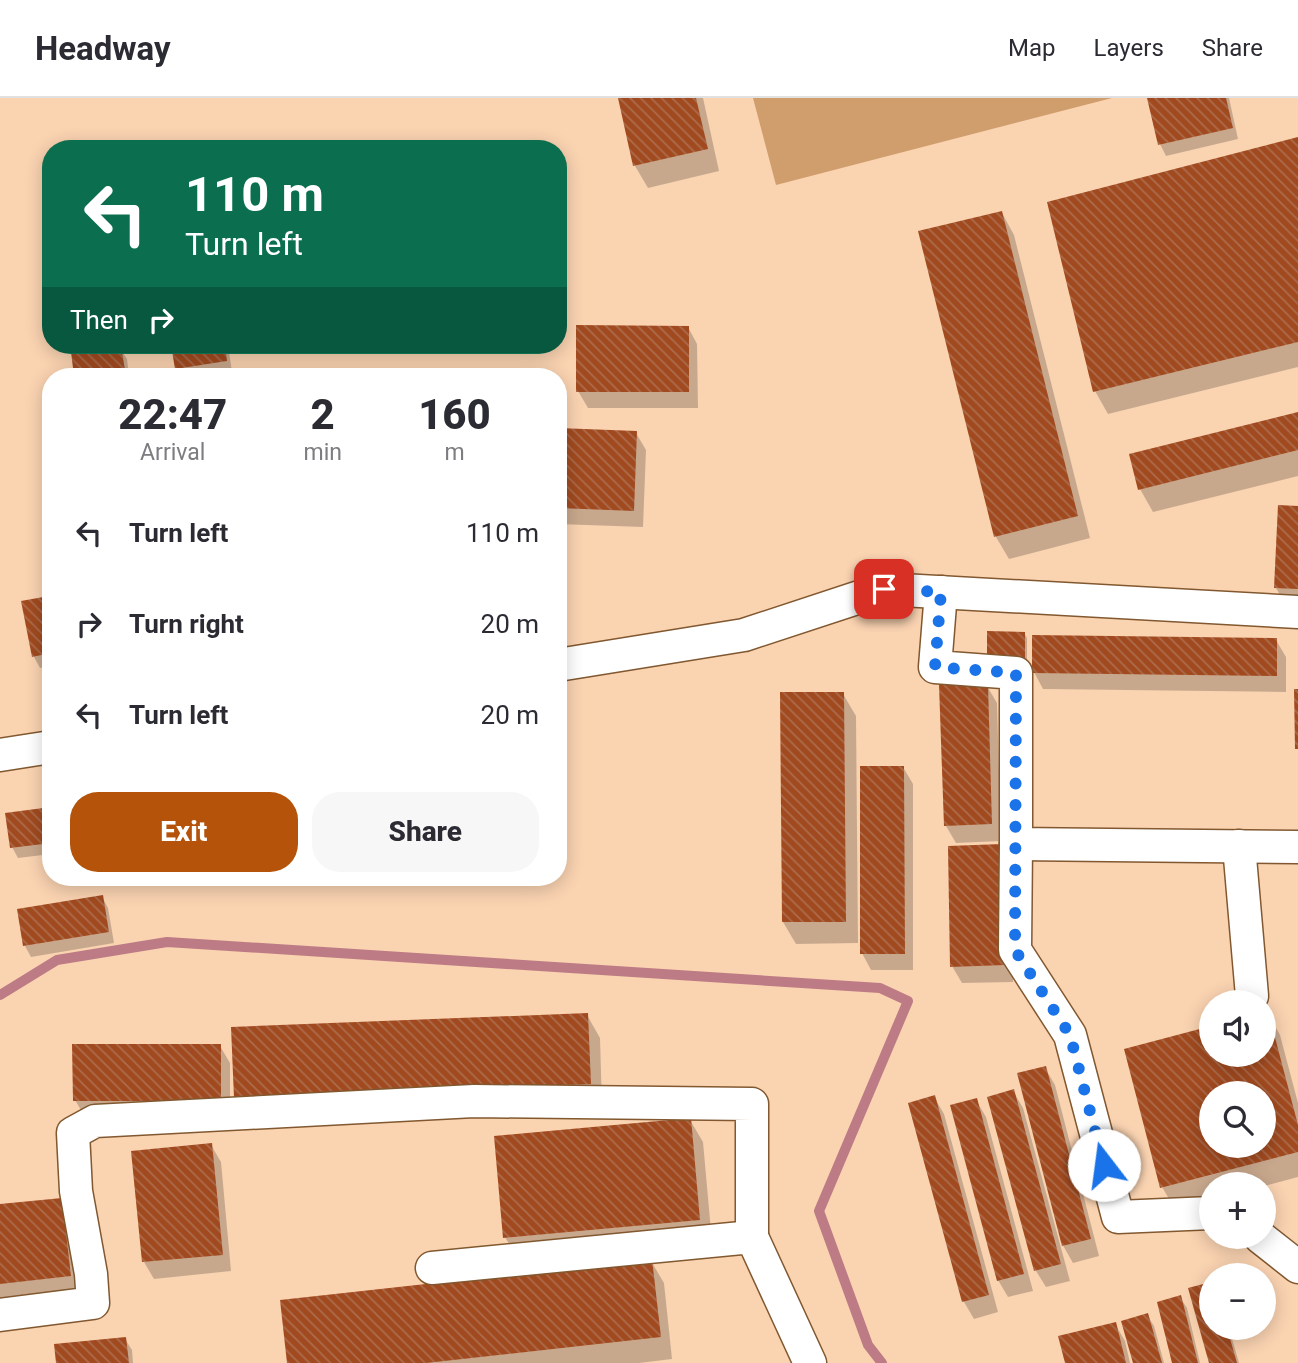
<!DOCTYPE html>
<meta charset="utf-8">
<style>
:root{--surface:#fff;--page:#f7f7f7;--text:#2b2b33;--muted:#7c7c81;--line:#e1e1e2;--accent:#b45309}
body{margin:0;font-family:Roboto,sans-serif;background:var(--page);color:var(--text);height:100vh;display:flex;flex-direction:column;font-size:26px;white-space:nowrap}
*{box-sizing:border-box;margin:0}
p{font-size:23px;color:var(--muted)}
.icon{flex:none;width:38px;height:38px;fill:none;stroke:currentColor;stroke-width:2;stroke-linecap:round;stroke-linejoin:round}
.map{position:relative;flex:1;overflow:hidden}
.drawer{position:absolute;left:42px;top:270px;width:525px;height:518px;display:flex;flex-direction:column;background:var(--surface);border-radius:28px;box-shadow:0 4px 18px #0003}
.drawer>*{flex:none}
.top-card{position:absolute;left:42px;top:42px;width:525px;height:214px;border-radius:28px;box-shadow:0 4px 18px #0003;background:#0b6e4f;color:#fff;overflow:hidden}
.fabs{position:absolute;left:1199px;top:892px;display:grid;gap:14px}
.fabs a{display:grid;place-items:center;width:77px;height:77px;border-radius:50%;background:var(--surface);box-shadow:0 4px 18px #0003;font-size:35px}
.pin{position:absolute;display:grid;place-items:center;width:60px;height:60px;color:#fff;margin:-30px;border-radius:14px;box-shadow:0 4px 10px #0006}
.me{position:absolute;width:77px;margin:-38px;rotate:345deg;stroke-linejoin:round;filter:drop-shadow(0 0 5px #0008)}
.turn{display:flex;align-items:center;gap:24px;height:147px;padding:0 28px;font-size:32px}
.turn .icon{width:91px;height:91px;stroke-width:2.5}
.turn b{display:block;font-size:49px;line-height:60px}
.then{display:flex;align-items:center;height:66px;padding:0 28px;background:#0003;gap:14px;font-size:26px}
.eta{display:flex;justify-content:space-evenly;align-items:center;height:119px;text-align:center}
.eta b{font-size:42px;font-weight:800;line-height:49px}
.action{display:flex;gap:14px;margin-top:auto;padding:14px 28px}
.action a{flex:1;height:80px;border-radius:28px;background:var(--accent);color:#fff;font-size:28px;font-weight:800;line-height:80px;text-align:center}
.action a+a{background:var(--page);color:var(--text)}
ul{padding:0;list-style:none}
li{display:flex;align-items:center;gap:21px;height:91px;padding:0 28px}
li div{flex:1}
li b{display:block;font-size:26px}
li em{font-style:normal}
header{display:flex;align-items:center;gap:42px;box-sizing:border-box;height:98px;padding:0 35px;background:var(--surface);border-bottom:2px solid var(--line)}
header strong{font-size:33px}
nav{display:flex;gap:38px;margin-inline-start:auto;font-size:24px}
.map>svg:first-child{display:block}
.garden{fill:#d09d6c}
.shadow{fill:#0003;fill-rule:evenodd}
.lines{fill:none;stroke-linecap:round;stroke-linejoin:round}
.stream{stroke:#bd7b85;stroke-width:10}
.building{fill:url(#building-back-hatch);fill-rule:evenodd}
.minor-casing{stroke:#81582f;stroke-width:35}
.minor{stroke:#fff;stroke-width:32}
.route{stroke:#1a73e8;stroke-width:12;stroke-dasharray:0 21.6}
</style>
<header>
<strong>Headway</strong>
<nav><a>Map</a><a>Layers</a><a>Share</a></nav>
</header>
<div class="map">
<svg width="1298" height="1265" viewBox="0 0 1298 1265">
<defs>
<pattern id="building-back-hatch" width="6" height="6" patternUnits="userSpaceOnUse" patternTransform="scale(1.75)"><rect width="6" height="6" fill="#a24a1f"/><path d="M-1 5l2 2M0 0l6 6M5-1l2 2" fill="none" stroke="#ab6c4c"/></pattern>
</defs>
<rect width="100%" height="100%" fill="#fad3b1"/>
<!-- garden -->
<path class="garden" d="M753 0H1112L776 87Z"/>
<!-- shadow -->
<g class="shadow">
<path d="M620 0H703L719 73 648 90 635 68Z"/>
<path d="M1149 0H1229L1238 41 1166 58 1160 46Z"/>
<path d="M1298 40V269L1108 316 1095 293Z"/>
<path d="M1002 115 1014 137 1090 440 1009 461 996 439Z"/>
<path d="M688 229 697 246 698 310H588L578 293Z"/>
<path d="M77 247H109L110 251 117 250 116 247H158V250L123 255 127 261 129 278H76L73 256 81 255Z"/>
<path d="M173 247H228L232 274 205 278H181L177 271Z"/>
<path d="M1298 316V378L1153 414 1140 391Z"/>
<path d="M558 332 636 335 646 352 643 429 558 426Z"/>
<path d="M1298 410V512H1289L1276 490Z"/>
<path d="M48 500 51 505V568L40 570 34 559 23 505Z"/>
<path d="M1024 535 1027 540V564H991Z"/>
<path d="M1276 542 1286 559V594L1043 591 1034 574Z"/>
<path d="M987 588 997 605 1001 743 956 745 946 728Z"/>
<path d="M843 596 856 618 858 845 796 846 783 824Z"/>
<path d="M903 669 913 686V872H871L862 855Z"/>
<path d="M51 711V756L18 760 12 749Z"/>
<path d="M1010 765 1013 884 962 885 952 868Z"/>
<path d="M102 799 108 810 114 845 31 859 25 848Z"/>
<path d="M1268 915 1280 937 1298 1005V1079L1264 1088 1211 1087V1102L1175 1111 1162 1089 1211 930V957H1264V916ZM1211 996H1264V1048H1211Z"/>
<path d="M587 917 600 940 602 1008 236 999Z"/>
<path d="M220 948 230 965V1020L85 1019 75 1002Z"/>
<path d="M1045 970 1055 987 1099 1158 1073 1165 1061 1144Z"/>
<path d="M1013 993 1023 1010 1070 1183 1046 1189 1036 1173 989 1000Z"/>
<path d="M934 999 944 1016 998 1214 974 1221 964 1204 910 1006Z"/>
<path d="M976 1002 986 1019 1033 1193 1008 1199 998 1182Z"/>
<path d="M690 1022 703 1044 712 1144 518 1161 505 1139Z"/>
<path d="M211 1047 221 1064 231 1173 154 1181 144 1164 133 1055Z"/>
<path d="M61 1101 74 1124 82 1200 0 1209V1108Z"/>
<path d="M651 1163 664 1185 672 1261 639 1265H289Z"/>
<path d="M1211 1186V1230H1229L1239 1265H1211L1191 1191Z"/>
<path d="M1180 1199 1187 1210 1200 1265H1174Z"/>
<path d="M1147 1217 1154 1228 1164 1265H1135Z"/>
<path d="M1115 1226 1125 1243 1130 1265H1066Z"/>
<path d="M125 1241 132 1252 133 1265H58Z"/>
</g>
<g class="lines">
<!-- stream -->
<path class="stream" d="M0 897 57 862 167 844 880 890 908 903 819 1113 868 1247 882 1265"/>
</g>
<!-- building -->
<g class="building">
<path d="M618 0H696L708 51 633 68Z"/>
<path d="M1147 0H1226L1233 30 1158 47Z"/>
<path d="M1298 39V244L1093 294 1047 104Z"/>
<path d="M1002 113 1078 418 994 439 918 133Z"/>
<path d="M576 227 689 228V294H576Z"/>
<path d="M171 247H225L227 263 175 271Z"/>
<path d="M121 248 126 278H74L71 254Z"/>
<path d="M1298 314V352L1138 392 1129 356Z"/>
<path d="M558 330 637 333 634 413 558 410Z"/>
<path d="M1278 407 1298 408V491L1274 490Z"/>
<path d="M49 498 51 555 32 559 21 503Z"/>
<path d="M987 533 1025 534V560L987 559Z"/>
<path d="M1032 537 1277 540V578L1032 575Z"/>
<path d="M988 586 992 726 944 728 939 587Z"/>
<path d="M1294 591H1298V651H1295Z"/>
<path d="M780 594H844L846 824H782Z"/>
<path d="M860 668H904L905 856H860Z"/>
<path d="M51 709V745L10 750 5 715Z"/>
<path d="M1002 746 1005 867 950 869 948 748Z"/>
<path d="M103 797 109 834 23 848 17 811Z"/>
<path d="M1268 913 1298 1027V1054L1160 1090 1124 951 1211 928V957H1264V914ZM1211 996H1264V1048H1211Z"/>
<path d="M588 915 591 986 234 1000 231 929Z"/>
<path d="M72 946H221V1003H73Z"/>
<path d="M1046 968 1091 1141 1062 1148 1017 975Z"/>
<path d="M1014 991 1061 1166 1034 1173 987 999Z"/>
<path d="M935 997 989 1197 962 1204 908 1005Z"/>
<path d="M977 1000 1024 1176 997 1183 950 1007Z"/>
<path d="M691 1020 700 1122 503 1140 494 1038Z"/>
<path d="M212 1045 223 1157 142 1164 131 1053Z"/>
<path d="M62 1100 71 1178 0 1186V1106Z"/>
<path d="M652 1161 661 1239 426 1265H287L280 1202Z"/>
<path d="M1211 1184V1230H1227L1237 1265H1209L1188 1190Z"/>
<path d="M1181 1197 1198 1265H1172L1157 1204Z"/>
<path d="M1148 1215 1162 1265H1133L1121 1223Z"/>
<path d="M1116 1224 1126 1265H1065L1058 1238Z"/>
<path d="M126 1239 129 1265H56L54 1246Z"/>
</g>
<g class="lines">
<defs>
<g id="minor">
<path d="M941 494 935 569 1016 575V746L1298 749"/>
<path d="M558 567 744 537 884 491 1298 514"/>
<path d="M0 657 51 649"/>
<path d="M1016 746 1015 852 1070 937 1118 1119 1211 1115"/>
<path d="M1239 748 1252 898"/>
<path d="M1260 1139 1298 1169"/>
<path d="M432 1170 752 1139 810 1265"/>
<path d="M0 1217 93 1205 91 1176 76 1093 73 1035 95 1023 474 1003 752 1006V1139"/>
</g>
</defs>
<!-- minor casing -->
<use href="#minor" class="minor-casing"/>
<!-- minor -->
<use href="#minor" class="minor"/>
</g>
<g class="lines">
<!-- route -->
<path class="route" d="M884 491 941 494 935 569 1016 575 1015 852 1070 937 1104 1067"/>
</g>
</svg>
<div class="fabs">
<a><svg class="icon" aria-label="sound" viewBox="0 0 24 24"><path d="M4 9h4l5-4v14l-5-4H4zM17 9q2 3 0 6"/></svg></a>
<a><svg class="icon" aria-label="search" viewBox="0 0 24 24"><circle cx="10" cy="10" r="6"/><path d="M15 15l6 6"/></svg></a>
<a>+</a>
<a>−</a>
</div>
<div class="pin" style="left:884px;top:491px;background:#d93025"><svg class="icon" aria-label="arrive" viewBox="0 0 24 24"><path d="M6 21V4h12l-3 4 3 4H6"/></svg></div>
<svg class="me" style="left:1104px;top:1067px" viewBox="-20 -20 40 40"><circle r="19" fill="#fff"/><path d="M0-13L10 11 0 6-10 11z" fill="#1a73e8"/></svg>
<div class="top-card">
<div class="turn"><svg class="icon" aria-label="left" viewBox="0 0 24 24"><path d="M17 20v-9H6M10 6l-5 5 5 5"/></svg><div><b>110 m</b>Turn left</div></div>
<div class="then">Then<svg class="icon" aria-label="right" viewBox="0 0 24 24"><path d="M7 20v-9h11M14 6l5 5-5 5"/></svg></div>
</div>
<section class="drawer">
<div class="eta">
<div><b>22:47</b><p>Arrival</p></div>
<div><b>2</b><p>min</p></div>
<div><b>160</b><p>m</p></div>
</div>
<ul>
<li><svg class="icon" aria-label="left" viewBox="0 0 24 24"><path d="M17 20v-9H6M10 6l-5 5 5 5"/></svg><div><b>Turn left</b></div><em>110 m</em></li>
<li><svg class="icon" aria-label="right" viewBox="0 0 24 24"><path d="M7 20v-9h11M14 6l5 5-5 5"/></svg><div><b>Turn right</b></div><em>20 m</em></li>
<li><svg class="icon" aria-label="left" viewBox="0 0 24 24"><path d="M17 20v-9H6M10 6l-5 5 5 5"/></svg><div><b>Turn left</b></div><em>20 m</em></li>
</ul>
<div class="action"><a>Exit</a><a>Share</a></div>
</section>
</div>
